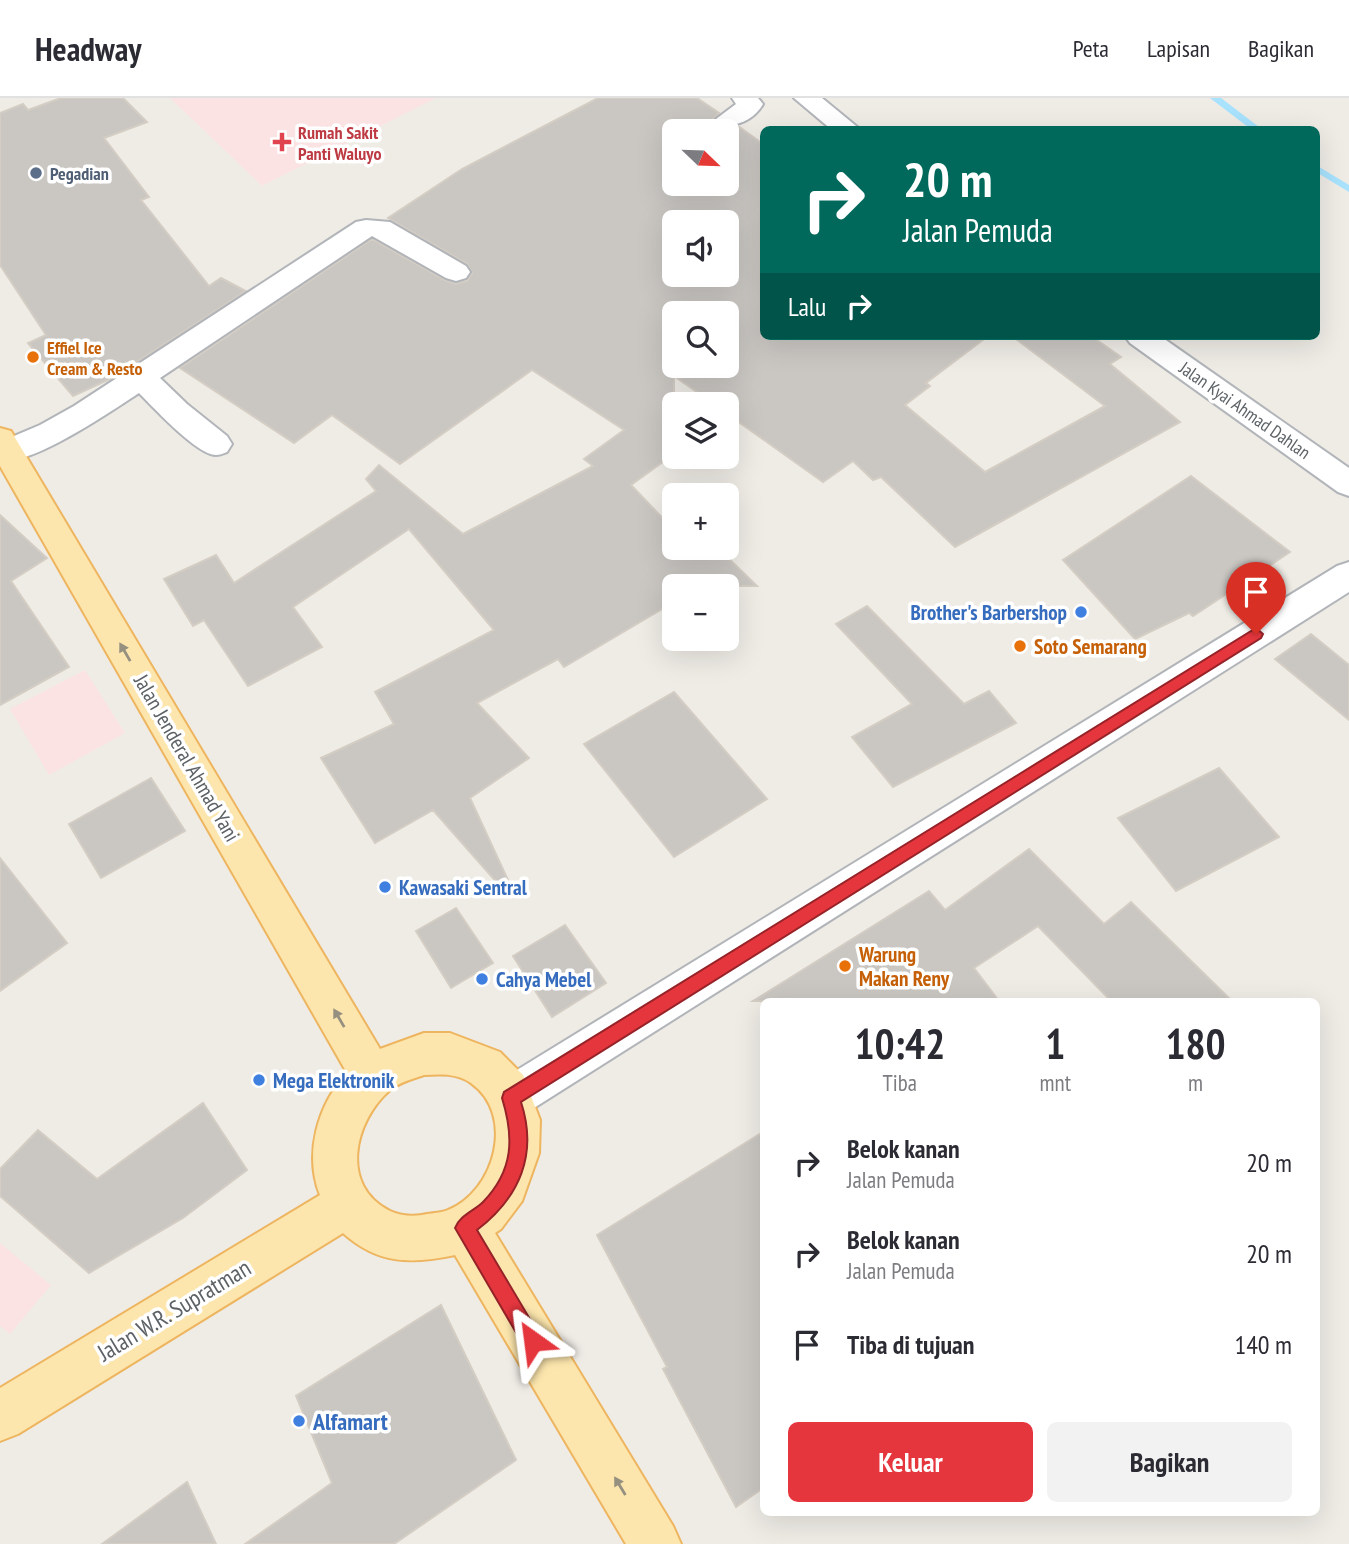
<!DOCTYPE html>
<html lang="id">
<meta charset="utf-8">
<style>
:root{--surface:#fff;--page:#f2f2f3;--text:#2b2b33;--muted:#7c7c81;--line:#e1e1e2;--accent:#e5363e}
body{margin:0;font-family:"PT Sans Narrow",sans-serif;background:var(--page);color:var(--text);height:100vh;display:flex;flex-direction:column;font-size:26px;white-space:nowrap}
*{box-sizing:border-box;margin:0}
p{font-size:23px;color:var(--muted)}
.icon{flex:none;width:38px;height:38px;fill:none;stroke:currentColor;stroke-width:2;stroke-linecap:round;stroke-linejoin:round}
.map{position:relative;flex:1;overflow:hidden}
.details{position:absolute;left:760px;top:900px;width:560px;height:518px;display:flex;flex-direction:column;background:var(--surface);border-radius:10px;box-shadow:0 7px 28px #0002}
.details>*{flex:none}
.hud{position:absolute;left:760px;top:28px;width:560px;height:214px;border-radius:10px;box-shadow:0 7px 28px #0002;background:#00695c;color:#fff;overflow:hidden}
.needle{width:46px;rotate:113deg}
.tools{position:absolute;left:662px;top:21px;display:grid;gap:14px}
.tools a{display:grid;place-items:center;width:77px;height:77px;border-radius:10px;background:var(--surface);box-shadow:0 7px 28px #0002;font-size:35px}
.pin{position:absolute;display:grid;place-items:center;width:60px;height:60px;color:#fff;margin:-72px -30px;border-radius:50% 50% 50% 0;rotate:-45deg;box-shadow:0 0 7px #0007}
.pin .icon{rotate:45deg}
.me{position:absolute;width:77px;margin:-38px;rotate:329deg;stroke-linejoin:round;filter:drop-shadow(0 0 5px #0008)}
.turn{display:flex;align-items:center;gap:24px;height:147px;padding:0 28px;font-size:32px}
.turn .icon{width:91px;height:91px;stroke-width:2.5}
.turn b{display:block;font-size:49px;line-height:60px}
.then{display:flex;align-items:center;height:66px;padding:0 28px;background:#0003;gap:14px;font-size:26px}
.eta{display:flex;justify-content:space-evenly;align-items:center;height:119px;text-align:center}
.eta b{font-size:42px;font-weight:800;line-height:49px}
.action{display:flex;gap:14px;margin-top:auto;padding:14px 28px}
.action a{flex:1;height:80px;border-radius:10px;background:var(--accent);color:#fff;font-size:28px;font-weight:800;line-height:80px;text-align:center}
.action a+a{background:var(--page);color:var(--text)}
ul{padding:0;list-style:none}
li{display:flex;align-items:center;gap:21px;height:91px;padding:0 28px}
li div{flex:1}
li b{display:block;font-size:26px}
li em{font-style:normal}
header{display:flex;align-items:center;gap:42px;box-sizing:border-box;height:98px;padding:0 35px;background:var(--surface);border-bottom:2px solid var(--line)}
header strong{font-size:33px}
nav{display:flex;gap:38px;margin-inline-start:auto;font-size:24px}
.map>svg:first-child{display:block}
.medical{fill:#fbe3e4}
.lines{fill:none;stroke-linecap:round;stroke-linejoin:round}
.stream{fill:#a8e2fd;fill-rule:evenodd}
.building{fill:#cac7c3;stroke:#d4cdc4;stroke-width:2;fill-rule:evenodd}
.minor-casing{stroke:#b1b4b8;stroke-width:4}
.major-casing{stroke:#eeb560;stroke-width:4}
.minor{fill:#fff;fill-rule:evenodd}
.major{fill:#fde6ad;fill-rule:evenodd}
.oneway{fill:#95907f}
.route{fill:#e5363e;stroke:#952328;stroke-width:2}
.health-dot{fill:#e0444e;stroke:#fff;stroke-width:2.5}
.service-dot{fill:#5c6f8a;stroke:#fff;stroke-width:2.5}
.food-dot{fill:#e8710a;stroke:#fff;stroke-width:2.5}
.shop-dot{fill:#3f7fe0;stroke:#fff;stroke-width:2.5}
.labels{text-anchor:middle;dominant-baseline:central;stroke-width:7;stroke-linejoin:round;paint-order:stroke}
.far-health-label{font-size:18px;font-weight:bold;fill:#be3a42;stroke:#fff;text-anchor:start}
.far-service-label{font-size:18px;font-weight:bold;fill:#4e5e75;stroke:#fff;text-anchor:start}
.far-food-label{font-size:18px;font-weight:bold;fill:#c56008;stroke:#fff;text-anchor:start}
.far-street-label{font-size:18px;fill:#5d6266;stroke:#fff}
.shop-label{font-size:21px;font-weight:bold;fill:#366cbe;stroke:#fff;text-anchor:start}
.food-label{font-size:21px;font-weight:bold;fill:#c56008;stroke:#fff;text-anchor:start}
.street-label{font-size:21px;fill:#5d6266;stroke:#fff}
.near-street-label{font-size:24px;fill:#5d6266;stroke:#fff}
.near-shop-label{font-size:24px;font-weight:bold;fill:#366cbe;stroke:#fff;text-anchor:start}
</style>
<header>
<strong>Headway</strong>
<nav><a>Peta</a><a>Lapisan</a><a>Bagikan</a></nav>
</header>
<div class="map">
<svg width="1349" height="1446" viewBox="0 0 1349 1446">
<rect width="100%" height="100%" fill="#efece6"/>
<!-- medical -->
<g class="medical">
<path d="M170 0H436L262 88Z"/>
<path d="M85 572 125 635 49 677 10 611Z"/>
<path d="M0 1145 51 1187 10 1236 0 1228Z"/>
</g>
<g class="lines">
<!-- stream -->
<g class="stream">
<path d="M1210 0H1221L1263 32H1252Z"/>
<path d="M1316 67 1349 87V94L1316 74Z"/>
</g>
</g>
<!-- building -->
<g class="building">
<path d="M61 0H123L147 24 104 40 149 99 141 102 209 188 221 180 246 193 112 280 73 298 28 245 46 237 0 167V15L23 6 28 12Z"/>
<path d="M598 0H697L719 15 713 21 718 28H738L763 46V238H988L926 285 930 288 905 307 985 374 1105 308 1012 238H1091L1121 259 1110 266 1180 324 955 449 881 379 873 382 853 363 823 384 726 315V306H714L674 278V356L631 387 674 432V450H718L757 488H674V504L564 569 558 561 477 605 529 660 470 700 508 782 499 787 433 712 375 745 321 660 394 626 375 594 494 532 409 431 293 509 322 549 248 588 204 522 193 528 164 481 216 457 234 485 376 393 366 381 379 367 463 436 593 368 584 361 624 332 532 272 400 366 332 317 294 345 180 270 372 141 445 182 455 186 467 183 472 175 467 166 388 120 462 71ZM674 33H726V86H674ZM674 124H726V177H674ZM674 215H726V268H674Z"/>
<path d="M1191 378 1290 454 1193 518 1189 515 1135 541 1063 462Z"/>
<path d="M0 417 47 460 11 483 69 569 0 607Z"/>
<path d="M867 508 964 606 989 593 1016 625 893 689 852 639 912 606 836 526Z"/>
<path d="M1311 536 1349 567V622L1275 561Z"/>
<path d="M674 594 767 701 674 759 584 646Z"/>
<path d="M1219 670 1279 739 1176 793 1118 720Z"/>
<path d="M151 680 185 733 101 780 69 726Z"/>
<path d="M1029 751 1104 826 1131 804 1232 903H1111L1038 828 974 870 999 903H753L929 793 945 812Z"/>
<path d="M0 760 67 845 0 893Z"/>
<path d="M456 810 493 865 451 890 416 833Z"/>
<path d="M565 827 606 885 552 919 513 858Z"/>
<path d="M203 1005 247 1072 183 1120 89 1175 0 1098V1071L38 1032 97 1081Z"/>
<path d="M763 1034V1390L736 1409 663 1271 667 1269 597 1137Z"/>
<path d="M441 1207 516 1362 394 1446H245L332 1385 296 1298Z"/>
<path d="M187 1384 216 1446H102Z"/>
</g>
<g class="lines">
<defs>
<g id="minor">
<path d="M732 0H758L763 6C755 21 736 30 720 26L716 21 736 6Z"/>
<path d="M794 0H822L861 32H832Z"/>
<path d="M366 122 390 124 466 168 470 174 466 180 456 183 446 180 372 138 160 280 187 306 227 338 232 346 227 354C224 355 220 357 216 357 197 357 153 309 139 295 113 312 29 370 0 362V344L40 327 74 308 356 124Z"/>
<path d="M1125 238H1160L1349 370V398L1338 394 1130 245Z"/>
<path d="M1349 464V494L526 1015 511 1021 496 1015 489 1000 496 985 1337 468Z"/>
</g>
<path id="major" d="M0 330 11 333 380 951 424 935H450L500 954 523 977 540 1022 539 1055 522 1103 501 1131 495 1135 673 1428 681 1446H626L455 1157C412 1166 379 1167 343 1135L18 1336 0 1343V1290L320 1097C304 1057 317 1007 347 975L0 368ZM424 977C440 976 457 975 471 985 516 1017 495 1093 448 1112 441 1115 433 1115 427 1116 415 1119 400 1118 390 1113 339 1088 354 1023 390 992 400 984 412 981 424 977Z"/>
</defs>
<!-- minor casing -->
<use href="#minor" class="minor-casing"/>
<!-- major casing -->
<use href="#major" class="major-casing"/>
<!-- minor -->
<use href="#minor" class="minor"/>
<!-- major -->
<use href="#major" class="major"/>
</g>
<!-- one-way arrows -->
<defs><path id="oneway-solid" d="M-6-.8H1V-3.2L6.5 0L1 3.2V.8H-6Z" transform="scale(1.75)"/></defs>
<g class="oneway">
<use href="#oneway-solid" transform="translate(125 554) rotate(-120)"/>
<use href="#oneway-solid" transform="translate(339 920) rotate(-120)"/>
<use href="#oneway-solid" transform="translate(620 1388) rotate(-121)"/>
</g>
<!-- route -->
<path class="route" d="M1256 530 1263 536 1261 540 521 1004C538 1056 520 1099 477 1132L543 1243 540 1250 533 1253 525 1250 455 1130C460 1117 474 1113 483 1104 514 1072 514 1039 502 1000L504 994Z"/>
<!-- markers -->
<path class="health-dot" d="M278.5 33.5h7v7h7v7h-7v7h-7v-7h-7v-7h7z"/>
<circle class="service-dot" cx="36" cy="75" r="7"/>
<g class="food-dot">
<circle cx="33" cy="259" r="7"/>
<circle cx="1020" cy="548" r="7"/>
<circle cx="845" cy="868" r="7"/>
</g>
<g class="shop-dot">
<circle cx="1081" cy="514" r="7"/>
<circle cx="385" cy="789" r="7"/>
<circle cx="482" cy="881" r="7"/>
<circle cx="259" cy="982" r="7"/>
<circle cx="299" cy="1323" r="7"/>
</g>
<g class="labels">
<!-- far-health labels -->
<g class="far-health-label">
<text x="298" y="34">Rumah Sakit<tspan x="298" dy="21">Panti Waluyo</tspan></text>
</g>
<!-- far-service labels -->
<g class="far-service-label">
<text x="50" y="75">Pegadian</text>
</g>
<!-- far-food labels -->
<g class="far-food-label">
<text x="47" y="249">Effiel Ice<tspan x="47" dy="21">Cream &amp; Resto</tspan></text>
</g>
<!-- far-street labels -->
<g class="far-street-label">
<text transform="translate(1245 312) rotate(35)">Jalan Kyai Ahmad Dahlan</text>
</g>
<!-- shop labels -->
<g class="shop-label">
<text x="1067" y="514" text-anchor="end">Brother's Barbershop</text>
<text x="399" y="789">Kawasaki Sentral</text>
<text x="496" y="881">Cahya Mebel</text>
<text x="273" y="982">Mega Elektronik</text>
</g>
<!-- food labels -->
<g class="food-label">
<text x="1034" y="548">Soto Semarang</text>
<text x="859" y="856">Warung<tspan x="859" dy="24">Makan Reny</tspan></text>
</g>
<!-- street labels -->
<g class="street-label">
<text transform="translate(187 660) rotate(60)">Jalan Jenderal Ahmad Yani</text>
</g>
<!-- near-street labels -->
<g class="near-street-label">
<text transform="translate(174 1212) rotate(-31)">Jalan W.R. Supratman</text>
</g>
<!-- near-shop labels -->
<g class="near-shop-label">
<text x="313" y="1323">Alfamart</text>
</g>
</g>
</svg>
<div class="tools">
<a><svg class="needle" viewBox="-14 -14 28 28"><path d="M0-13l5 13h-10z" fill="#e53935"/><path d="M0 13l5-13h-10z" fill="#7c7c81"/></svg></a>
<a><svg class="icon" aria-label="sound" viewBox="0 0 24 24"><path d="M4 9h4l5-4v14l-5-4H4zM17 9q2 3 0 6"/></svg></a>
<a><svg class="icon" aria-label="search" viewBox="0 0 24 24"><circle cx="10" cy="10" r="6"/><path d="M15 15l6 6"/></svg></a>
<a><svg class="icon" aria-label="layers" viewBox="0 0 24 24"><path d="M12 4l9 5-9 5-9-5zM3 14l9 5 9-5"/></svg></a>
<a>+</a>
<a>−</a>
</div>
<div class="pin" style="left:1256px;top:536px;background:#d93025"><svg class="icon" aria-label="arrive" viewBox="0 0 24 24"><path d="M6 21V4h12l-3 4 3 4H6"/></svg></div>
<svg class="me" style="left:533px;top:1243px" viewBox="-20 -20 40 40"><path d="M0-17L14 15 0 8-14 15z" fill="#e5363e" stroke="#fff" stroke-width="4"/></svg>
<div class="hud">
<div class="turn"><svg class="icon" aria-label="right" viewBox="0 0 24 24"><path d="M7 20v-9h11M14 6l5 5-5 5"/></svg><div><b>20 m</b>Jalan Pemuda</div></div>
<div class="then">Lalu<svg class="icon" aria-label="right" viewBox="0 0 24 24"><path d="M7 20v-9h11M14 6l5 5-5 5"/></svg></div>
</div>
<section class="details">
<div class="eta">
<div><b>10:42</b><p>Tiba</p></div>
<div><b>1</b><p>mnt</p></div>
<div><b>180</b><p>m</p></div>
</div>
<ul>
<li><svg class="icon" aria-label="right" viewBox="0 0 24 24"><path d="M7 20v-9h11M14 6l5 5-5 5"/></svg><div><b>Belok kanan</b><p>Jalan Pemuda</p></div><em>20 m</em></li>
<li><svg class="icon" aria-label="right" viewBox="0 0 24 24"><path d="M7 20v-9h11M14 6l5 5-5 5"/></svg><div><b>Belok kanan</b><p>Jalan Pemuda</p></div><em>20 m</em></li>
<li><svg class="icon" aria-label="arrive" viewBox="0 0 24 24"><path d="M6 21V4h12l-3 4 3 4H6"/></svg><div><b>Tiba di tujuan</b></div><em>140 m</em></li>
</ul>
<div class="action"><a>Keluar</a><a>Bagikan</a></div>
</section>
</div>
